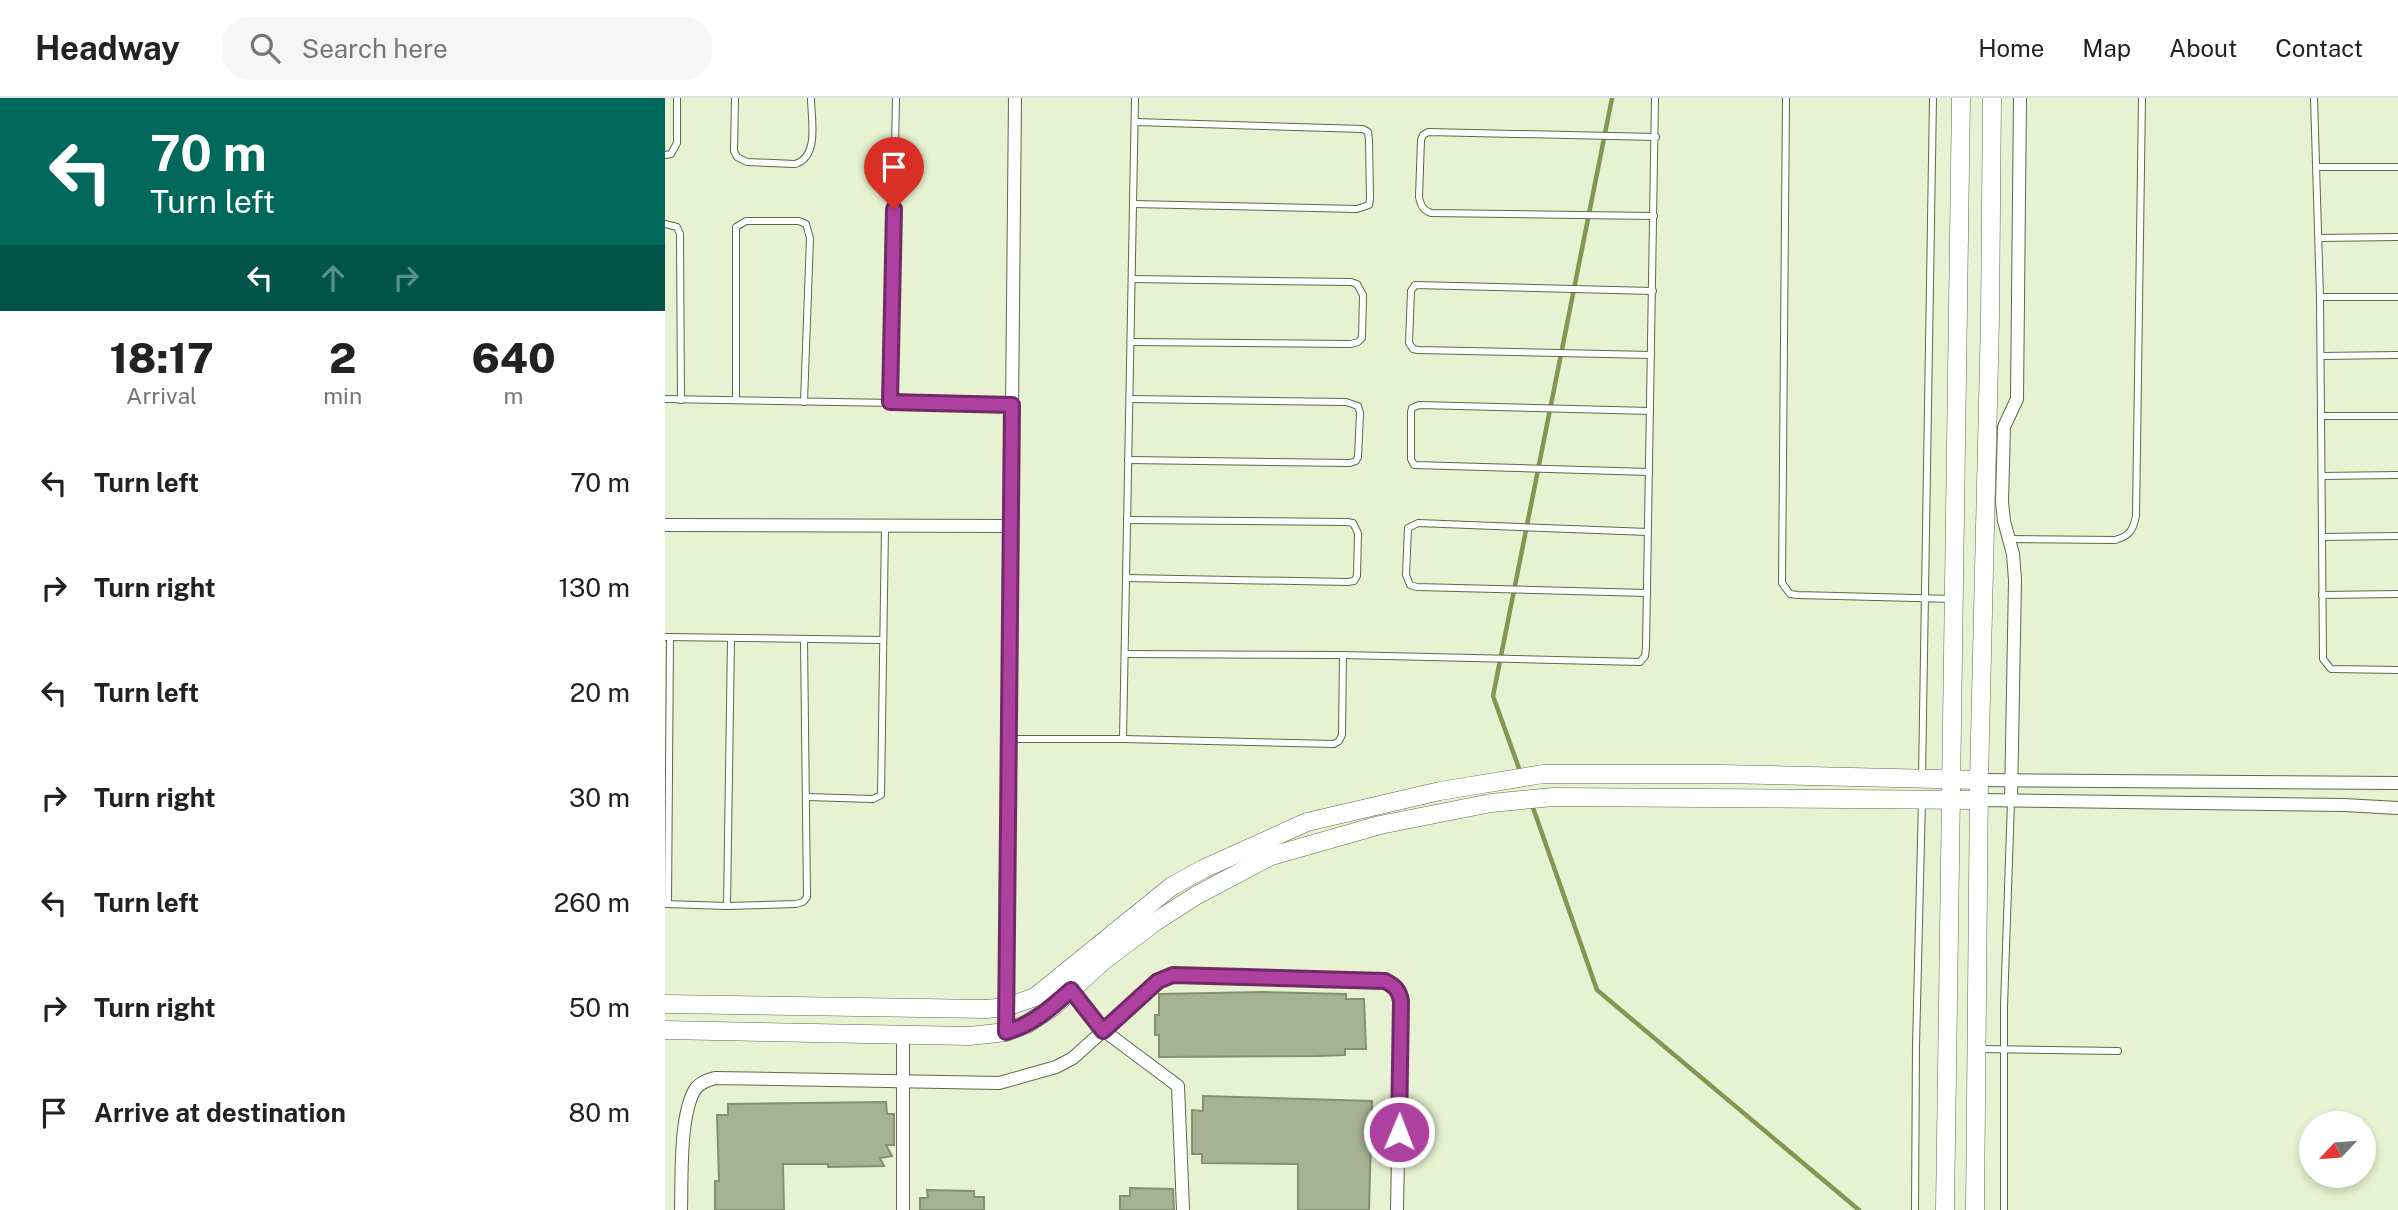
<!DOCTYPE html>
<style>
:root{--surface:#fff;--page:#f6f6f6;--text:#222;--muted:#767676;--line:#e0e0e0}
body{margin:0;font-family:"Public Sans",sans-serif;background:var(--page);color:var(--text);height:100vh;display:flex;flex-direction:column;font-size:26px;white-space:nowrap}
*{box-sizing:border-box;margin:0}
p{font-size:23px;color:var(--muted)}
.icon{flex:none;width:38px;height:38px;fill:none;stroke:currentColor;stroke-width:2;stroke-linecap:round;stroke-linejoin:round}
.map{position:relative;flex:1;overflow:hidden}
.drawer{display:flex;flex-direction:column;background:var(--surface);width:665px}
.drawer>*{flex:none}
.top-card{background:#00695c;color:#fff;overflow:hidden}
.needle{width:46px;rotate:244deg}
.controls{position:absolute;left:1634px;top:1013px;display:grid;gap:14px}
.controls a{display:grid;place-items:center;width:77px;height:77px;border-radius:50%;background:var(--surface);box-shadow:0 4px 10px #0003;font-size:35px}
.pin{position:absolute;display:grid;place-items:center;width:60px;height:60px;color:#fff;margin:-72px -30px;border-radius:50% 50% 50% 0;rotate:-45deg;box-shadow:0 0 7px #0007}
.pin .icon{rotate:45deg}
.me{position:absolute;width:77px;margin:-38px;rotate:1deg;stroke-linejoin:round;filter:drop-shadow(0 0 5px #0008)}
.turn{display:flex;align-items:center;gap:24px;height:147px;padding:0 35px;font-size:32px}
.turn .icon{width:91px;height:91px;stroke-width:2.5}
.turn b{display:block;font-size:49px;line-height:60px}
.lanes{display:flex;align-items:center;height:66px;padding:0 35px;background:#0003;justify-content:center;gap:35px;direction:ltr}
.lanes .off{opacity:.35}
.eta{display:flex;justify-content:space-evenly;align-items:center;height:119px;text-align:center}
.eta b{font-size:42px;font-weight:800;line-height:49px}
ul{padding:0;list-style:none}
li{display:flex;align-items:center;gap:21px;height:105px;padding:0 35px}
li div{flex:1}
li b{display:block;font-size:26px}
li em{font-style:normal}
header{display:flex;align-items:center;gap:42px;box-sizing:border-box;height:98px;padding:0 35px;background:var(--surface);border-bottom:2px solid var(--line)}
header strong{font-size:33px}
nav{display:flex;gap:38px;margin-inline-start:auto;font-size:24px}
.search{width:490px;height:63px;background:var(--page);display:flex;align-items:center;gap:18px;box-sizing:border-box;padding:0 24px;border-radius:28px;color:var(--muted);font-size:26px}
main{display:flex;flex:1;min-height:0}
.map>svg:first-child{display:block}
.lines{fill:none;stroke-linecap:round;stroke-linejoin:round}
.stream{stroke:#829852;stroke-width:4.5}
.building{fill:#a7b292;stroke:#858f71;stroke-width:2}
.lane-casing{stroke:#5f694c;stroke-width:8}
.street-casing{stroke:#5f694c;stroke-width:14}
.secondary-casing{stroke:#5f694c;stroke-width:19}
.lane{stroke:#fff;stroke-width:6}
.street{stroke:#fff;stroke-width:12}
.secondary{stroke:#fff;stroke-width:18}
.route-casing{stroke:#712a67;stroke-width:18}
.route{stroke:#ae409f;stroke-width:12}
</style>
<header>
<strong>Headway</strong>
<div class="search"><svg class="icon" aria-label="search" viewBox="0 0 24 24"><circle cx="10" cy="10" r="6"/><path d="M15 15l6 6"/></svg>Search here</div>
<nav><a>Home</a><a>Map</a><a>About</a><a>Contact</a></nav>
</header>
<main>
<section class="drawer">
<div class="top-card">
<div class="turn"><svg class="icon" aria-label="left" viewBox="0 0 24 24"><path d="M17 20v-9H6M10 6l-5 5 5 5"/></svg><div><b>70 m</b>Turn left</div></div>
<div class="lanes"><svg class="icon" aria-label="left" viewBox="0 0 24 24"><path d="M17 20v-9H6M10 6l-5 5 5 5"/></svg><svg class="icon off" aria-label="ahead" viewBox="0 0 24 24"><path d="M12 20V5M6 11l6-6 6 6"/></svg><svg class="icon off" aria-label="right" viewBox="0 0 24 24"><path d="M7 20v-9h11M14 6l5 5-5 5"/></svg></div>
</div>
<div class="eta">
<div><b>18:17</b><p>Arrival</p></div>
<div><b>2</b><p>min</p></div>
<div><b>640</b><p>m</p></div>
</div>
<ul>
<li><svg class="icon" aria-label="left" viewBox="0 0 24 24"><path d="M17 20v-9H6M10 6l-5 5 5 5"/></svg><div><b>Turn left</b></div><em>70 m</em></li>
<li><svg class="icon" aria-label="right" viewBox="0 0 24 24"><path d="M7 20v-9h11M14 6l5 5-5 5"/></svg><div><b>Turn right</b></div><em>130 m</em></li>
<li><svg class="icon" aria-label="left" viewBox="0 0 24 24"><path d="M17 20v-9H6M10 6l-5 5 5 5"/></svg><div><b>Turn left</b></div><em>20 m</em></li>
<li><svg class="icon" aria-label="right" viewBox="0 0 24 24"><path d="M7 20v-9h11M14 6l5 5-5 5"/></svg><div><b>Turn right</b></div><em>30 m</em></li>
<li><svg class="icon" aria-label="left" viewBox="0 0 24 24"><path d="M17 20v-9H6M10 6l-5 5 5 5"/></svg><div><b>Turn left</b></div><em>260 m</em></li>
<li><svg class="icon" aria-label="right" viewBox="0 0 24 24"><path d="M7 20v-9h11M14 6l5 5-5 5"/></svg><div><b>Turn right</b></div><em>50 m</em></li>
<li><svg class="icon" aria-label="arrive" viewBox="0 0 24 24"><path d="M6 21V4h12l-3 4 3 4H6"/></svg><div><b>Arrive at destination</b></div><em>80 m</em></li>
</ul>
</section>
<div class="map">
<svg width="1733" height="1112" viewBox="0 0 1733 1112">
<rect width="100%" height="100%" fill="#e6f2d1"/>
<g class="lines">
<!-- stream -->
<g class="stream">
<path d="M856 676 828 598 947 0"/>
<path d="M866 704 932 892 1194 1112"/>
</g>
</g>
<!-- building -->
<g class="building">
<path d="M599 894 681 896V901H699L701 951H680V957L652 958 494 959V937H490V917H494V896Z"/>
<path d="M538 998 707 1003 704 1112H633V1066L537 1065V1056H527V1012L538 1013Z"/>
<path d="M221 1004 222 1016H229V1047H221L227 1058 215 1060 219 1068 163 1069V1066H118L119 1112H50V1083H54L52 1017H63V1006Z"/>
<path d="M465 1090 508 1091 509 1112H455V1098H465Z"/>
<path d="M262 1092 309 1093V1099H319V1112H255V1100H263Z"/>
</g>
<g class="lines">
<defs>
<g id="lane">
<path d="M70 0 69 53 72 59 82 64 130 66C155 59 146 20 146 0"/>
<path d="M1121 0 1117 485 1125 496 1133 497 1288 501"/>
<path d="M1649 0 1655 199 1658 561 1666 571 1733 572"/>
<path d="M0 57 6 56 12 45V0"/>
<path d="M1653 69H1733"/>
<path d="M468 106 692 111 704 107 705 101 704 42 703 34 698 31 470 24"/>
<path d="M989 118 766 115C758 112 756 108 754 99L756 42 758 37 763 34 991 39"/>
<path d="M0 126 12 129 15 136 16 302"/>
<path d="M1654 140 1733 139"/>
<path d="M1655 199H1733"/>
<path d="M466 244 686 246 693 244 697 240 698 197 692 186 686 184 467 181"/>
<path d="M986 257 753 252 748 251 744 245 746 193 750 187 988 193"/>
<path d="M1656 258 1733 257"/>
<path d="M0 301 347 307"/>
<path d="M71 302V129L81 123H134L141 126 145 140 139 304"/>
<path d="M225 305 231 0"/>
<path d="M1656 318H1733"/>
<path d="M463 362 685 365 691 363 693 359 695 315 693 308 681 304 465 301"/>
<path d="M984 374 749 367 746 361V314L747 310 754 307 985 313"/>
<path d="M1657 378 1733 377"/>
<path d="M1657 439 1733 438"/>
<path d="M1344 441 1450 442C1465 438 1468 432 1471 418L1477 0"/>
<path d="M461 480 683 484 689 483 692 478 693 435 688 425 682 424 462 422"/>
<path d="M982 495 752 489 745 487 741 477 743 430 753 425 983 434"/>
<path d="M1657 497 1733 496"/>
<path d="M0 539 217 542"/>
<path d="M460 556 678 557 975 564 980 558 981 549 990 0"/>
<path d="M344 641H458L669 646 674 643 677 637 678 557"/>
<path d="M458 641 470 0"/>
<path d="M1257 680 1268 0"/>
<path d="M142 699 208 701 216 697 220 429"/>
<path d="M0 806 62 808 131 806 138 804 142 799 139 542"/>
<path d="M3 806 5 539"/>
<path d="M62 808 66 541"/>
<path d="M1315 951 1453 953"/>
<path d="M1250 1112 1251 948 1257 702"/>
<path d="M1339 1112V908L1346 703"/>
</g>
<g id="street">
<path d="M0 427 346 428"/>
<path d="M1314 682 1733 685"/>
<path d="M1313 702 1679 707 1733 710"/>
<path d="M1346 703 1350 482 1348 456 1339 423 1337 404 1339 329 1352 301 1355 0"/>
<path d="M406 893 438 932 513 988 518 1112"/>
<path d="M341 934 350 0"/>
<path d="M238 937V1112"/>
<path d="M16 1112C17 1081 14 1015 31 990 36 984 43 982 50 980L334 985 391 969 408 960 493 883 508 878 516 877 720 883C730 888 734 892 736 903L732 1112"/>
</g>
<g id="secondary">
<path d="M0 906 321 911 342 909 370 899 507 788 538 771 642 724 775 693 878 676H1056L1314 682"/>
<path d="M0 932 305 938 341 934 362 926 388 909 437 864 490 824 532 797 606 758 715 727 826 705 888 699 1313 702"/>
<path d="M1280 1112 1296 0"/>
<path d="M1310 1112 1314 682 1325 221 1327 0"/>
</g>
</defs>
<!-- lane casing -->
<use href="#lane" class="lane-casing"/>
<!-- street casing -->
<use href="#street" class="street-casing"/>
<!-- secondary casing -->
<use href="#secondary" class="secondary-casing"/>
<!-- lane -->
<use href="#lane" class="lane"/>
<!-- street -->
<use href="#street" class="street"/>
<!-- secondary -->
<use href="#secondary" class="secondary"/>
</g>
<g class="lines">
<defs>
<path id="route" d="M229 111 225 304 347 307 341 934C367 927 386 910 406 892L438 933 493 883 508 877 720 883C730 888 734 892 736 903L734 1034"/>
</defs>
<!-- route casing -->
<use href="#route" class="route-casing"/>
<!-- route -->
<use href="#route" class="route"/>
</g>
</svg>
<div class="controls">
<a><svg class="needle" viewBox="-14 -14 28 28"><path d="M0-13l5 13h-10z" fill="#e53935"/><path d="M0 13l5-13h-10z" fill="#767676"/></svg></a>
</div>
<div class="pin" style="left:229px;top:111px;background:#d93025"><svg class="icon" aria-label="arrive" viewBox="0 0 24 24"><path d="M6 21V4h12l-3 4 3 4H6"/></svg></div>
<svg class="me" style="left:734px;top:1034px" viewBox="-20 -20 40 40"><circle r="17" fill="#ae409f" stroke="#fff" stroke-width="3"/><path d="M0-11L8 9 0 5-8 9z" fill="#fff"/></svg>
</div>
</main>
